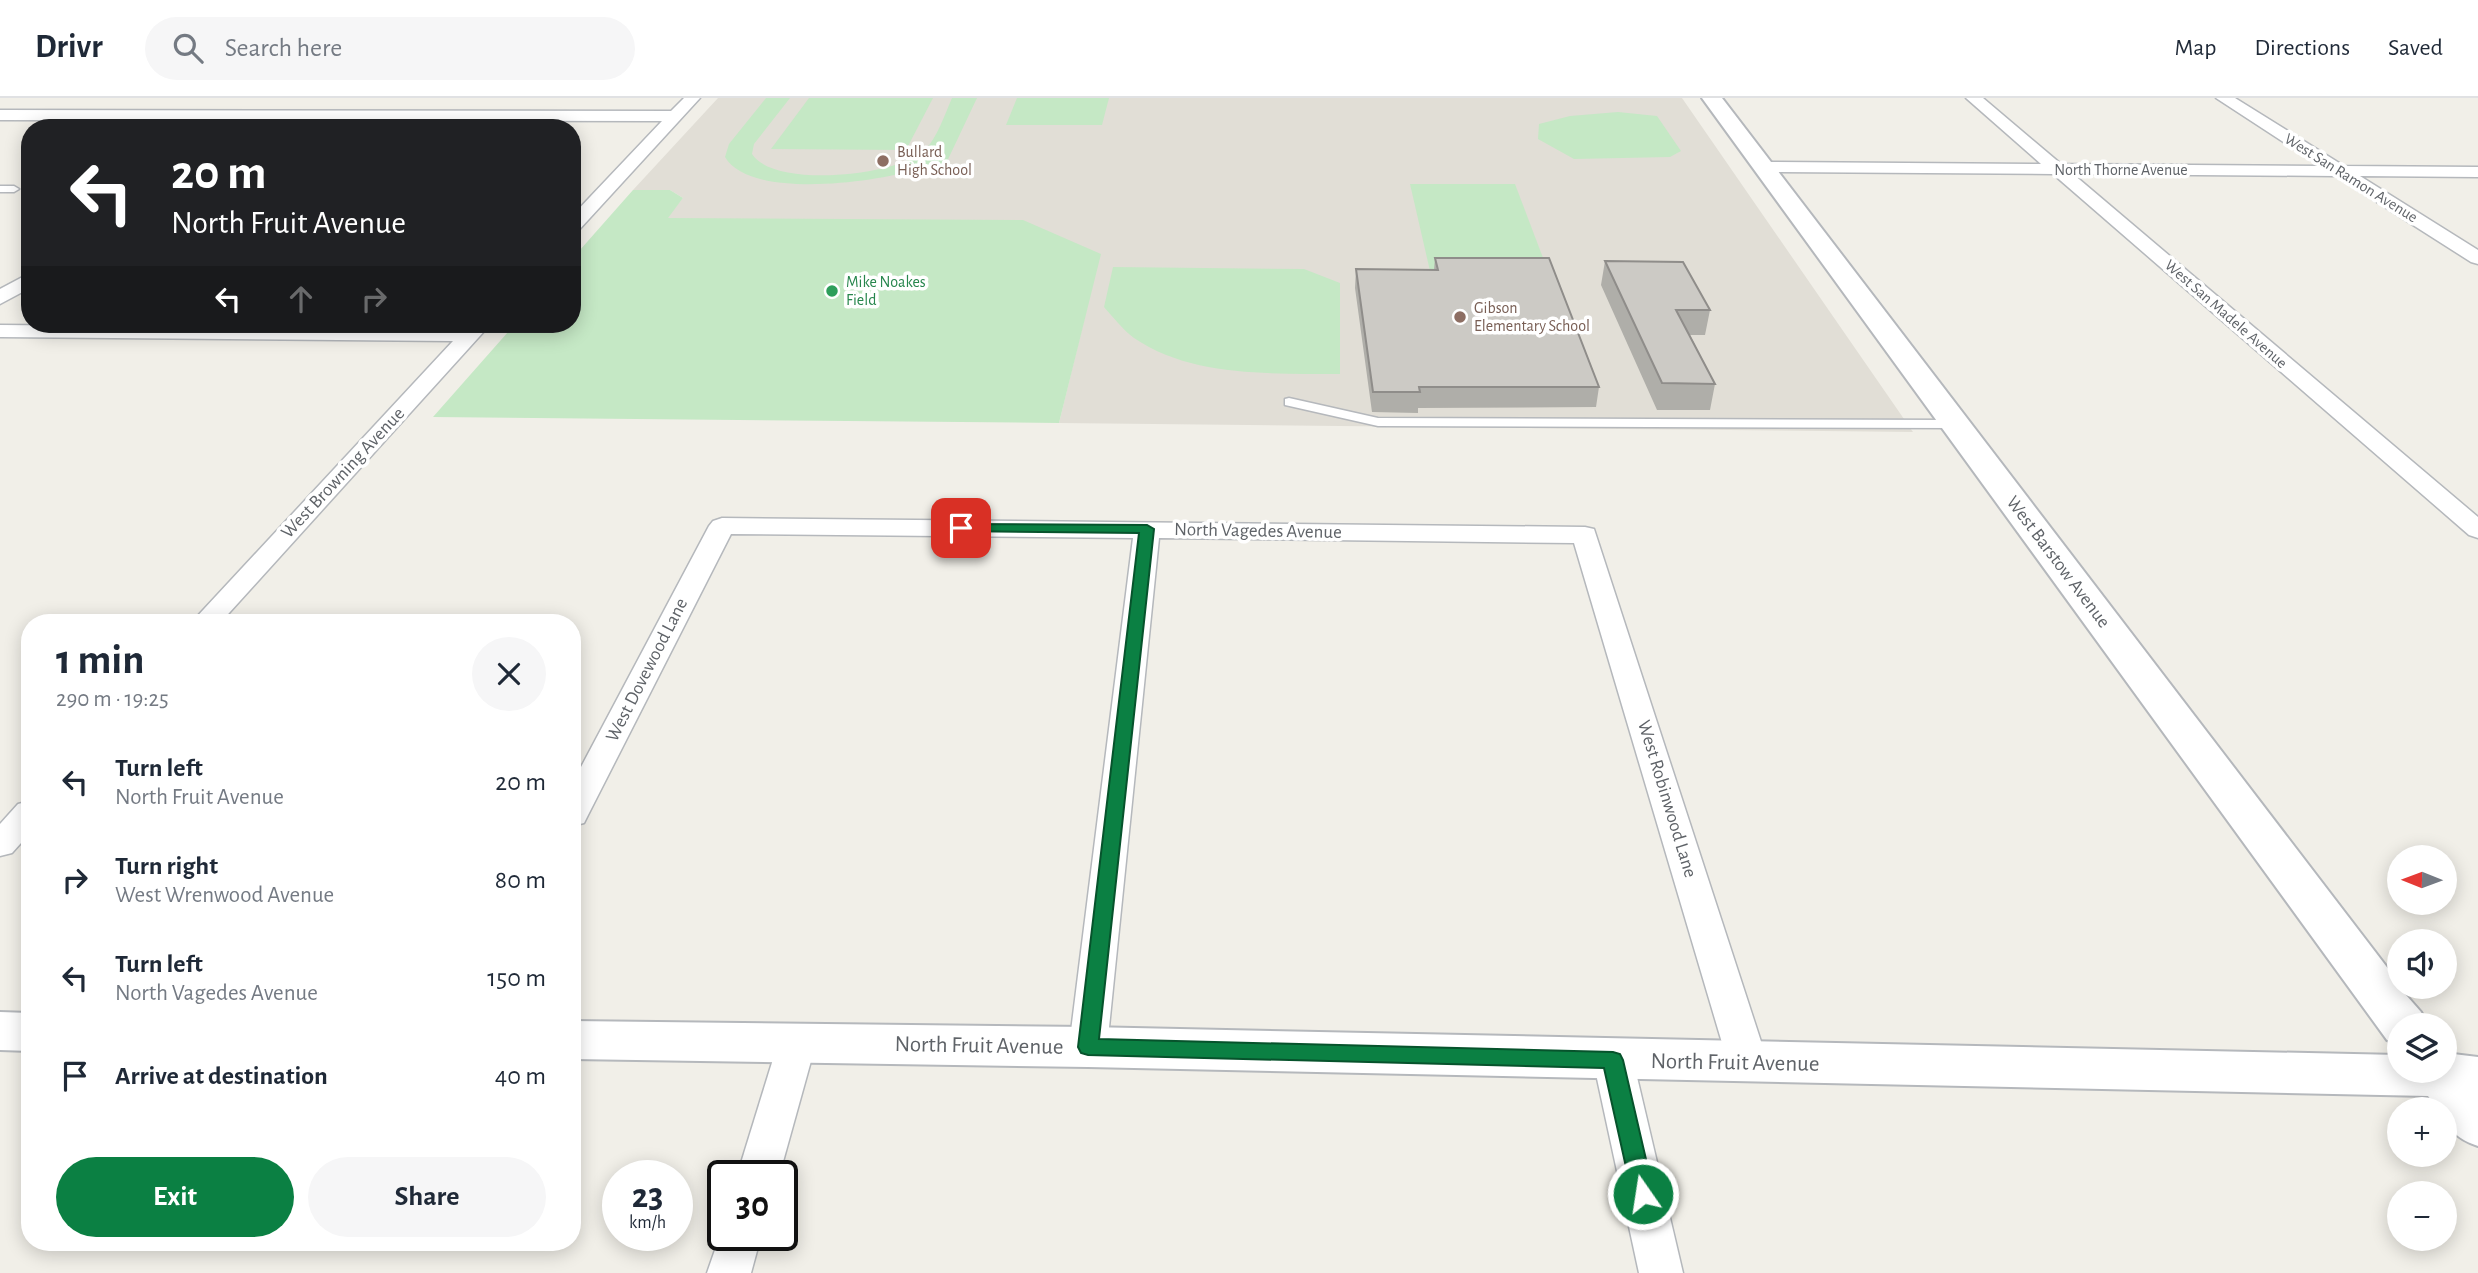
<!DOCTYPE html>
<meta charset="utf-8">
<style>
:root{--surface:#fff;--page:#f6f6f7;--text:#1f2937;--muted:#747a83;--line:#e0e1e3;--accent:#0b8043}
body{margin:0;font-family:"Alegreya Sans",sans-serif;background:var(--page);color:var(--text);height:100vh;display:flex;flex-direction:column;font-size:26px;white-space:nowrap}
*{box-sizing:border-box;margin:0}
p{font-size:23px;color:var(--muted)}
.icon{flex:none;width:38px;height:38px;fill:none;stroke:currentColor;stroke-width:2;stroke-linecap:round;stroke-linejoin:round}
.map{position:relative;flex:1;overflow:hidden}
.panel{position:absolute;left:21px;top:516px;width:560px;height:637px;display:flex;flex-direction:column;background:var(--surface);border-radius:28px;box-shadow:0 4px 18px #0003}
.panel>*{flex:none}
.hud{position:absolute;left:21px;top:21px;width:560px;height:214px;border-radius:28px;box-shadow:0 4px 18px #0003;background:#202124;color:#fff;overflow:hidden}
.needle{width:46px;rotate:271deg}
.controls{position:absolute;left:2387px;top:747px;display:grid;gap:14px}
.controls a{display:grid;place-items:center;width:70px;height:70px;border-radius:50%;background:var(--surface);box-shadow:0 4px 18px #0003;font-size:35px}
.speed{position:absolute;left:602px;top:1062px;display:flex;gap:14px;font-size:35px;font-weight:700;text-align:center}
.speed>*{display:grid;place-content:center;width:91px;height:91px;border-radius:50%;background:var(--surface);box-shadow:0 4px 18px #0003;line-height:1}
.speed small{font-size:18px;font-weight:400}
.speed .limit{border:4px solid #111;border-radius:10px;background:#fff;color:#111}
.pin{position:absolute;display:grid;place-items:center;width:60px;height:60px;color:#fff;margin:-30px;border-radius:14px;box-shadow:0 4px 10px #0006}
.me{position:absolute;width:77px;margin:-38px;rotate:347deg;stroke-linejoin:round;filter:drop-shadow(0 0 5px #0008)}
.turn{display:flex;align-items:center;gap:24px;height:147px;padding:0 35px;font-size:32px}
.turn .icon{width:91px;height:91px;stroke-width:2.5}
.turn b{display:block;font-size:49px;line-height:60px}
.lanes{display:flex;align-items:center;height:66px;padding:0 35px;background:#0003;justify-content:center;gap:35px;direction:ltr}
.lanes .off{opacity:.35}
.round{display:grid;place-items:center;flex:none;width:74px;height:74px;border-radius:37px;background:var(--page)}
.headline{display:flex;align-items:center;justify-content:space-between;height:119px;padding:0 35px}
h1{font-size:42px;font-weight:700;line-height:52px}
.action{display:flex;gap:14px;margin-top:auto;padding:14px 35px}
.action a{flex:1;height:80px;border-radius:42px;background:var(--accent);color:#fff;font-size:28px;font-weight:700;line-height:80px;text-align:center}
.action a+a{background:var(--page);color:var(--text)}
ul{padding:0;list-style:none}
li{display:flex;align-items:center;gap:21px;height:98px;padding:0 35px}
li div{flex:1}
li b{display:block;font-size:26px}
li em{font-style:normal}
header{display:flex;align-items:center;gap:42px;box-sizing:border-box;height:98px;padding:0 35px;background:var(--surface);border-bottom:2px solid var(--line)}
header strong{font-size:33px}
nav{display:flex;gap:38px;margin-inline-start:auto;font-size:24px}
.search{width:490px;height:63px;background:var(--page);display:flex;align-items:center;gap:18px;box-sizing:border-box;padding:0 24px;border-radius:38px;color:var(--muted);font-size:26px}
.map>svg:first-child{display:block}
.education{fill:#e1ded6}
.green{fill:#c5e8c5}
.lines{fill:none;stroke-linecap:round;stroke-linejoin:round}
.service-casing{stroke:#b5b8bc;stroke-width:3}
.minor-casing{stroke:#b5b8bc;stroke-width:3}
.tertiary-casing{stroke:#b5b8bc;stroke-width:4}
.service{fill:#fff;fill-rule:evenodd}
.minor{fill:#fff;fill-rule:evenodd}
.tertiary{fill:#fff;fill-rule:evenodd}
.wall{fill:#afaea9}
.building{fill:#cccac5;stroke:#8f8d8a;stroke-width:2}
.route{fill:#0b8043;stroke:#07532c;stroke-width:2}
.education-dot{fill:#8d6e63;stroke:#fff;stroke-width:2.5}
.leisure-dot{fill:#2e9e5b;stroke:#fff;stroke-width:2.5}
.labels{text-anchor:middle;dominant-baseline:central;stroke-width:7;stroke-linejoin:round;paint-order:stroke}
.far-education-label{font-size:16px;fill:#785e54;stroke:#fff;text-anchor:start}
.far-street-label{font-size:16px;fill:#5f6368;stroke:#fff}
.far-leisure-label{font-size:16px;fill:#27864d;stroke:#fff;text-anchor:start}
.street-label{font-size:19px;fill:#5f6368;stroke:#fff}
.near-street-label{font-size:23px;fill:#5f6368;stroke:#fff}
</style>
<header>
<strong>Drivr</strong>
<div class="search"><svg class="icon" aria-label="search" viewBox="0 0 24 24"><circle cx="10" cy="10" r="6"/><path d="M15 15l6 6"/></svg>Search here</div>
<nav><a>Map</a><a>Directions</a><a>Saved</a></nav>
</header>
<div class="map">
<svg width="2478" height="1175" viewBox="0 0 2478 1175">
<rect width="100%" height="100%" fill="#f1efe8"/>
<!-- education -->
<path class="education" d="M718 0H1682L1913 334 1059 325 1100 156 667 120 683 100 670 92H633Z"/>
<!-- green -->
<g class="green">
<path d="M766 0H790L754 46 752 56C774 91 898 78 925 52 937 40 945 16 952 0H977L942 74H915V72C875 84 750 102 725 59L729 46Z"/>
<path d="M809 0H933L906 52 771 51Z"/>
<path d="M1017 0H1109L1102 27H1006Z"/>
<path d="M1618 14 1657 18 1681 53 1670 59 1574 61 1538 41 1539 26 1570 18Z"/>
<path d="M1410 86H1515L1548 173H1430Z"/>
<path d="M633 92H670L683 100 668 120 1023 122 1101 156 1059 325 433 319 515 226H572V161Z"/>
<path d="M1113 169 1304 171 1340 185V276C1272 275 1193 280 1134 240 1123 232 1113 219 1104 209Z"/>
</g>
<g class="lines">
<defs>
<g id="service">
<path d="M0 88H14L19 91 14 94H0Z"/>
<path d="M1289 300 1378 320 1955 322 1961 326 1955 330 1378 328 1285 307V301Z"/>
</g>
<g id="minor">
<path d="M684 0H700L578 133 572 134V118L662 23 0 22V12L671 13Z"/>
<path d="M1966 0H1983L2061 66 2320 68 2216 0H2235L2344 68 2478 69V79L2360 78 2478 152V166L2471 164 2336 78 2073 76 2478 419V440L2469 437 2053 76 1764 74 1756 69 1764 64 2041 66Z"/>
<path d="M30 175V190L0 206V191Z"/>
<path d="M470 226H486L488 229 220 525H191L453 243 0 239V227L465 231Z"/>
<path d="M722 420 1585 429 1594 431 1768 965 1762 976 1748 980 1734 976 1728 965 1574 445 1159 440 1107 949 1102 960 1088 964 1074 960 1069 949 1133 440 731 436 588 717 584 725 572 728V686L709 428 713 423Z"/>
<path d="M30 703V735L12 755 0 758V726L18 706Z"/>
<path d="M797 930 811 934 816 945 779 1078H737L778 945 783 934Z"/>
<path d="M1613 947 1627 951 1633 962 1683 1175H1639L1593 962 1599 951Z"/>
<path d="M723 1129V1138H761L751 1175H707Z"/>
</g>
<g id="tertiary">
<path d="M1702 0H1722L2399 885V889L2421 914 2428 928H2399V946L2387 942Z"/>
<path d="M0 914 30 915V953L0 952Z"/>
<path d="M572 923 1088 929 2399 957V973H2445V955L2478 959V1048C2460 1042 2445 1032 2445 1012H2438L2428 998 1088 969 572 961Z"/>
</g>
</defs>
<!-- service casing -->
<use href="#service" class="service-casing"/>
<!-- minor casing -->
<use href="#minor" class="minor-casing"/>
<!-- tertiary casing -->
<use href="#tertiary" class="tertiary-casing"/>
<!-- service -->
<use href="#service" class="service"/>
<!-- minor -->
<use href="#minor" class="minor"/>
<!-- tertiary -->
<use href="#tertiary" class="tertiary"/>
</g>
<!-- wall -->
<g class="wall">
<path d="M1435 160 1599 289 1596 309 1418 310V315L1372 314 1355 190 1356 171 1434 172Z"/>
<path d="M1605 163 1710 212 1705 237H1690L1715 286 1710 312H1657L1601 187Z"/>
</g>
<!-- building -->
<g class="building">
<path d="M1435 160H1549L1599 289H1419L1420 294H1373L1356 171 1438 172Z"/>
<path d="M1605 163 1683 164 1710 212H1676L1715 286 1662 285Z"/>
</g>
<!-- route -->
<path class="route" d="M961 426 1147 427 1154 431 1099 941 1613 954 1620 956 1623 962 1654 1096 1651 1103 1643 1106 1635 1103 1632 1096 1604 970 1088 957 1081 955 1078 949 1139 435 956 433 954 430Z"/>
<!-- markers -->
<g class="education-dot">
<circle cx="883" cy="63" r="7"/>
<circle cx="1460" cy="219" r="7"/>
</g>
<circle class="leisure-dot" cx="832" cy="193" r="7"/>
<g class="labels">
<!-- far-education labels -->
<g class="far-education-label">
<text x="897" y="54">Bullard<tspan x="897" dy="18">High School</tspan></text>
<text x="1474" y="210">Gibson<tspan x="1474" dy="18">Elementary School</tspan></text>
</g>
<!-- far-street labels -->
<g class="far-street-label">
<text x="2121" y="72">North Thorne Avenue</text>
<text transform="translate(2351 80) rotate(32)">West San Ramon Avenue</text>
<text transform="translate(2226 216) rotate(41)">West San Madele Avenue</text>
</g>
<!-- far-leisure labels -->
<g class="far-leisure-label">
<text x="846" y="184">Mike Noakes<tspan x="846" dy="18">Field</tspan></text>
</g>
<!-- street labels -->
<g class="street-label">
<text transform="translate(343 375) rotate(-47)">West Browning Avenue</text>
<text transform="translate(1258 433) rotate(1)">North Vagedes Avenue</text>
<text transform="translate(2058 464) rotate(53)">West Barstow Avenue</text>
<text transform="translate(647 572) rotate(-63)">West Dovewood Lane</text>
<text transform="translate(1667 701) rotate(73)">West Robinwood Lane</text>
</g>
<!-- near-street labels -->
<g class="near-street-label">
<text transform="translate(979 948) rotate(1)">North Fruit Avenue</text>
<text transform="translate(1735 965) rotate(1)">North Fruit Avenue</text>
</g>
</g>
</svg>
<div class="controls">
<a><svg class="needle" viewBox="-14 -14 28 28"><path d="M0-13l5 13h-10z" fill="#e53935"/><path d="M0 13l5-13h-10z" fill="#747a83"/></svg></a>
<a><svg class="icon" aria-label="sound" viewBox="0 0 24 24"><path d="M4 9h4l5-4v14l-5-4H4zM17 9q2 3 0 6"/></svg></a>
<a><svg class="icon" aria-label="layers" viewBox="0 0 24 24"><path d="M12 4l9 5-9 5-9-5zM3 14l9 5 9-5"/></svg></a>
<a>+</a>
<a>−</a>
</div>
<div class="speed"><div>23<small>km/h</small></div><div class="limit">30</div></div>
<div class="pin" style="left:961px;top:430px;background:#d93025"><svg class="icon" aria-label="arrive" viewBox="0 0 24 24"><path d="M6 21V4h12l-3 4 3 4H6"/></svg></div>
<svg class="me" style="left:1643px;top:1096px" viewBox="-20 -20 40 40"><circle r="17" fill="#0b8043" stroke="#fff" stroke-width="3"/><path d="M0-11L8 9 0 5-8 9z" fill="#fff"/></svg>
<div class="hud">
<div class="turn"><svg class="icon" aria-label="left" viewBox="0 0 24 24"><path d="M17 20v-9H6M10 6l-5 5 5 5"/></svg><div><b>20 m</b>North Fruit Avenue</div></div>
<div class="lanes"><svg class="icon" aria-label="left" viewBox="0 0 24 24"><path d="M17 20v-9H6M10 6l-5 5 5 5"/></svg><svg class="icon off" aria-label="ahead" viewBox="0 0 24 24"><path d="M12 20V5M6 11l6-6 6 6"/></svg><svg class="icon off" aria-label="right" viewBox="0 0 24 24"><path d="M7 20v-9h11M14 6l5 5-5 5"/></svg></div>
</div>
<section class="panel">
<div class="headline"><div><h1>1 min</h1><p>290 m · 19:25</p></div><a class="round"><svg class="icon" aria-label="close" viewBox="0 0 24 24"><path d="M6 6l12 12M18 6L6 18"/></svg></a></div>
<ul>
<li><svg class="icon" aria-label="left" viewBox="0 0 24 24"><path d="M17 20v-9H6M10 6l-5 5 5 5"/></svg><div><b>Turn left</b><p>North Fruit Avenue</p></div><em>20 m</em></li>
<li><svg class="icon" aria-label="right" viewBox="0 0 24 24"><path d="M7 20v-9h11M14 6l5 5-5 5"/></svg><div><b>Turn right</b><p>West Wrenwood Avenue</p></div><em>80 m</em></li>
<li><svg class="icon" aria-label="left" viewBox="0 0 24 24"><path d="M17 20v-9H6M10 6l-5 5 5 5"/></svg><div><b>Turn left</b><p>North Vagedes Avenue</p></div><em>150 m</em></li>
<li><svg class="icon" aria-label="arrive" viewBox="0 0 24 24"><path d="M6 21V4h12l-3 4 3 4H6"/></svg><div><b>Arrive at destination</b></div><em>40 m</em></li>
</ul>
<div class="action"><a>Exit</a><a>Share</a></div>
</section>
</div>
